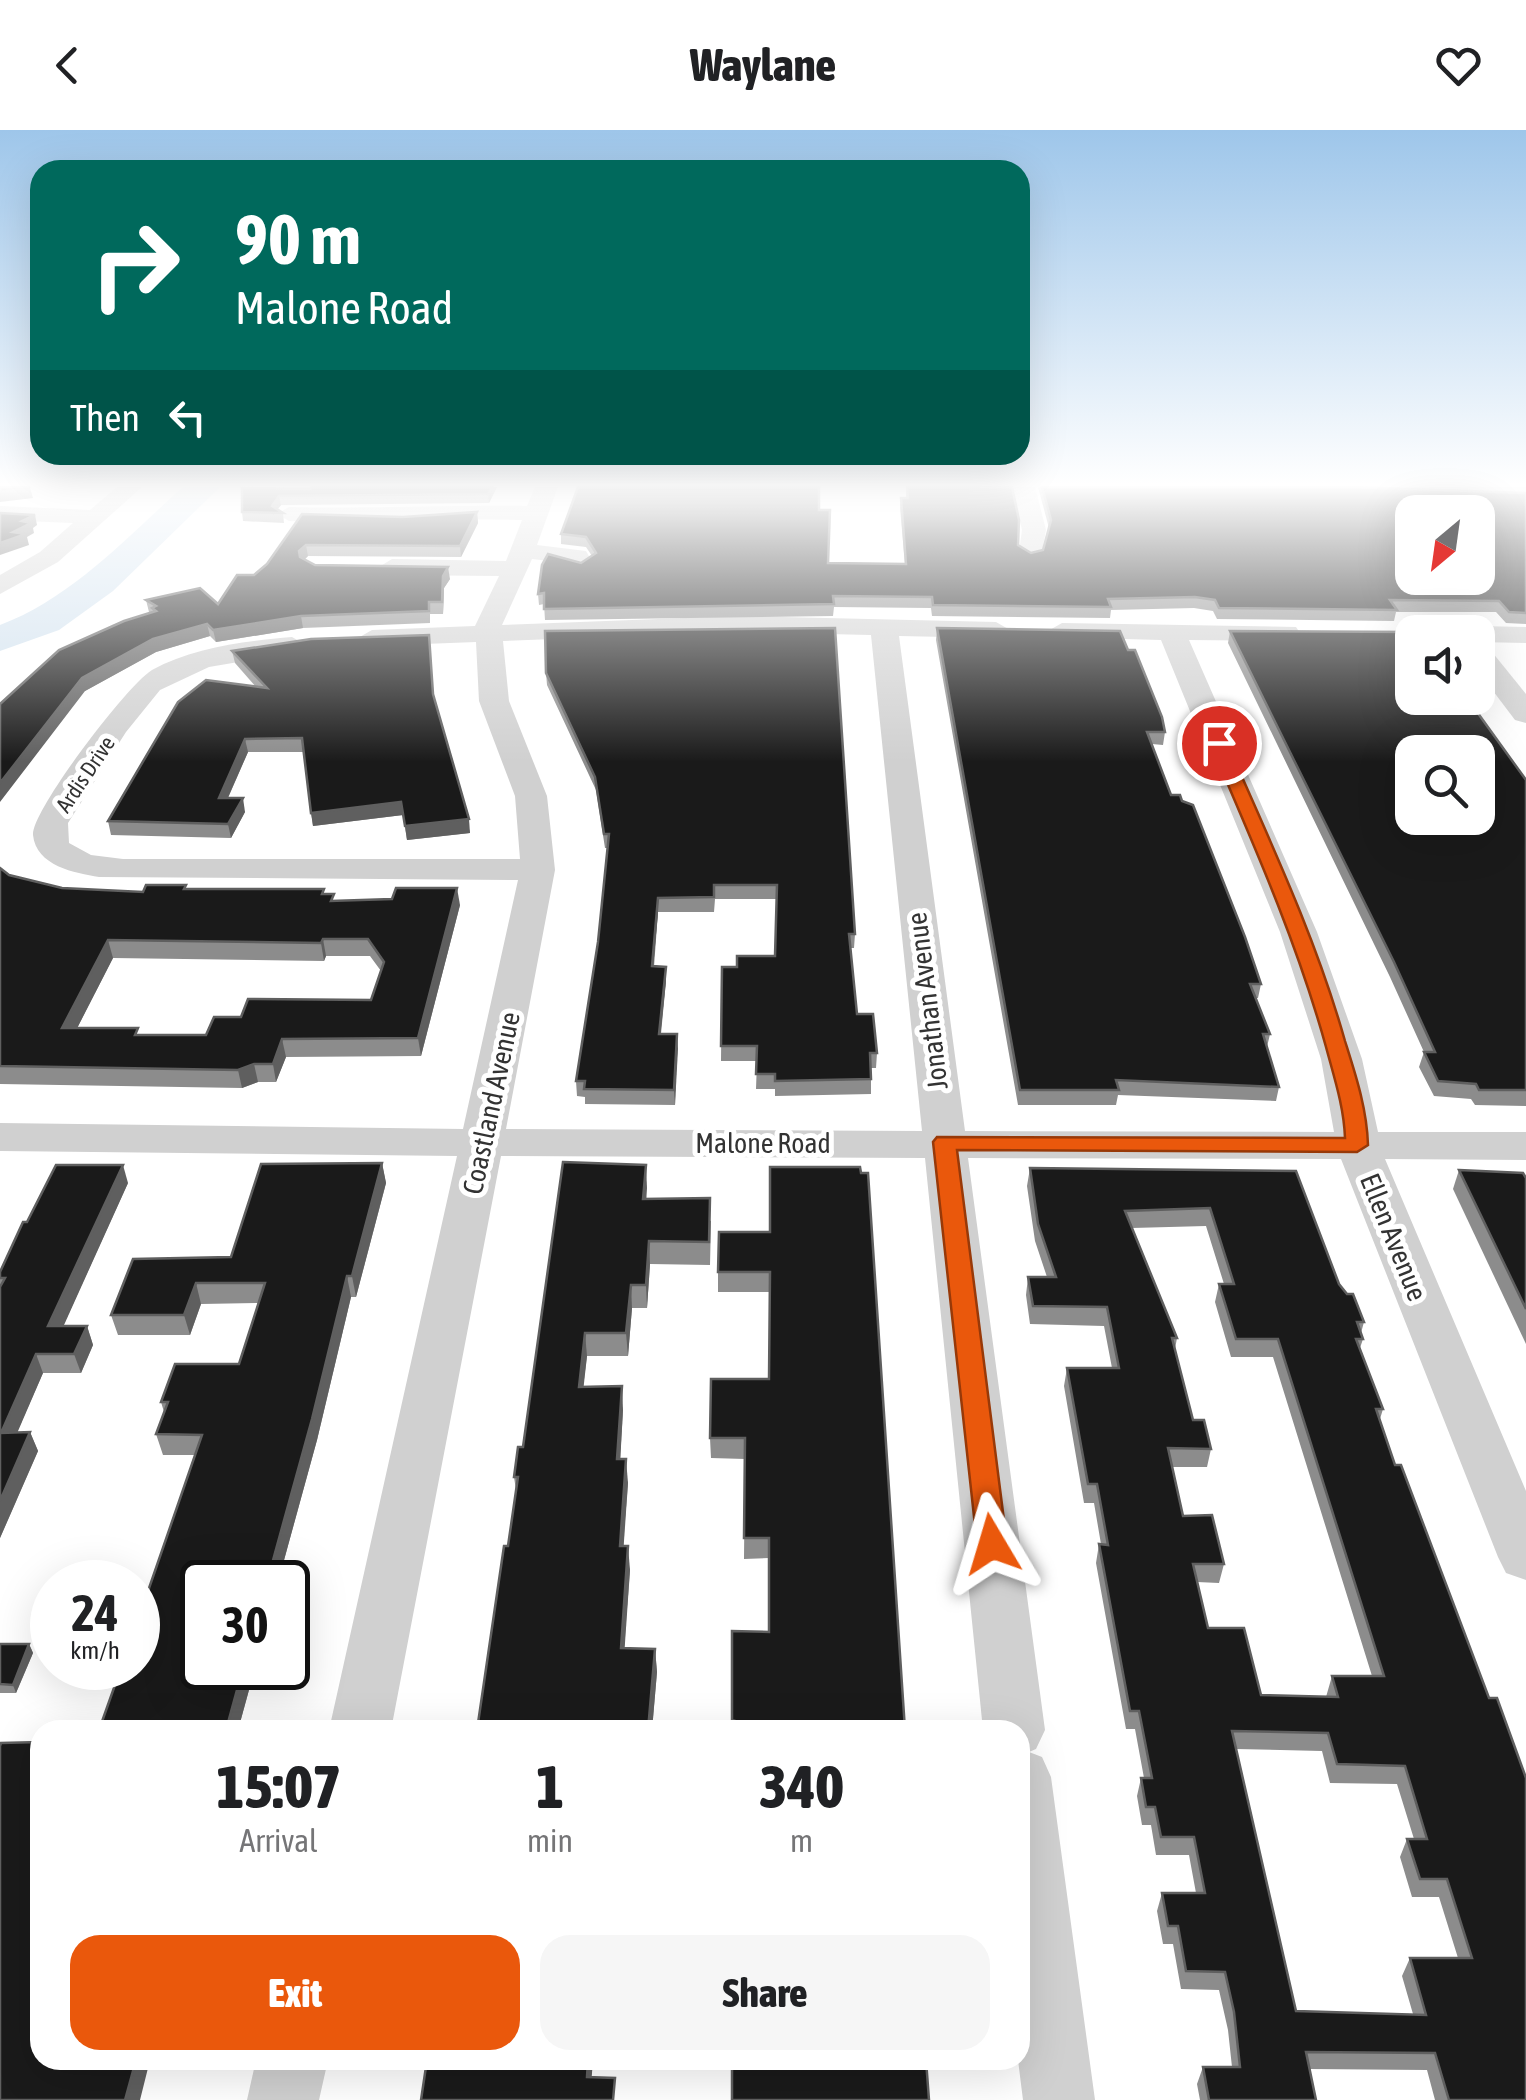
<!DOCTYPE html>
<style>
:root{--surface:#fff;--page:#f6f6f6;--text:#202124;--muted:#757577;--accent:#ea580c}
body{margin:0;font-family:"Asap Condensed",sans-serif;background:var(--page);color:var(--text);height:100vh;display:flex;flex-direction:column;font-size:38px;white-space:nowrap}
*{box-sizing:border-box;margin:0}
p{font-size:32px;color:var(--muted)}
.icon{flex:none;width:55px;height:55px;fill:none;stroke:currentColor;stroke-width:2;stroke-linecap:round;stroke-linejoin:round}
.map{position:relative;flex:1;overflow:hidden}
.panel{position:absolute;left:30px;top:1590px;width:1000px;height:350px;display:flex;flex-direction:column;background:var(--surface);border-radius:30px;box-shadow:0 10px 40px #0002}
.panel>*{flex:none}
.banner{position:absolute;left:30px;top:30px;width:1000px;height:305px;border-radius:30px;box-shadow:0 10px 40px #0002;background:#00695c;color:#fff;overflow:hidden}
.needle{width:65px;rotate:209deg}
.buttons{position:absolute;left:1395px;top:365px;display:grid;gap:20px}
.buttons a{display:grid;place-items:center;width:100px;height:100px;border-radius:20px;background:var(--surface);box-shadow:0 10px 40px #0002;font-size:50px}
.speed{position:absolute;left:30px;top:1430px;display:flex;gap:20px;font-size:50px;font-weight:700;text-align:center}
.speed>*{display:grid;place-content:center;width:130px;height:130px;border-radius:50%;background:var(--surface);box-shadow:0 10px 40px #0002;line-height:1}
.speed small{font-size:25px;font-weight:400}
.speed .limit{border:5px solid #111;border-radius:15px;background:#fff;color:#111}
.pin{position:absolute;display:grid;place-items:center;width:85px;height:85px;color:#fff;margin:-42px;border:5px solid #fff;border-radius:50%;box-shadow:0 2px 10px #0007}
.me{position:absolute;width:110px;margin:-55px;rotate:353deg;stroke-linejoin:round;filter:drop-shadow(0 0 8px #0008)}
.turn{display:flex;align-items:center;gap:35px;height:210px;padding:0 40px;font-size:45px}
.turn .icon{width:130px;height:130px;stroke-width:2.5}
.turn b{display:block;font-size:70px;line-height:85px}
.then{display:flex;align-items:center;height:95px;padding:0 40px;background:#0003;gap:20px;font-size:38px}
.eta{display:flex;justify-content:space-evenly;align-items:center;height:170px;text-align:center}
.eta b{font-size:60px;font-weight:800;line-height:70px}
.button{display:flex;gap:20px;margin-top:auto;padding:20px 40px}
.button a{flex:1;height:115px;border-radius:30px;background:var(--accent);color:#fff;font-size:40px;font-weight:800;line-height:115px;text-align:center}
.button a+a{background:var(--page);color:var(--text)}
header{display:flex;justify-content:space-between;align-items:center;height:130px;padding:0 40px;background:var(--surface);font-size:45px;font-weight:800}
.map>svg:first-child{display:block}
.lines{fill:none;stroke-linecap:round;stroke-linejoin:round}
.river{fill:#cfe0ee;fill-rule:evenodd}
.minor{fill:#d0d0d0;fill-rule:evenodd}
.wall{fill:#8c8c8c;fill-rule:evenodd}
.shaded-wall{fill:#5f5f5f}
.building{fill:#1a1a1a;stroke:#5f5f5f;stroke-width:2.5;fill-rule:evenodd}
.route{fill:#ea580c;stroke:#983908;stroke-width:2.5}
.labels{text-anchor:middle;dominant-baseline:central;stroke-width:10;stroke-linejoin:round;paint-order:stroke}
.far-street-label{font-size:22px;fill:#333;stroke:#fff}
.street-label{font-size:28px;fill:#333;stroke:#fff}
</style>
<header><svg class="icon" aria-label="back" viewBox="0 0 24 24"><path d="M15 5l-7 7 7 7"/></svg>Waylane<svg class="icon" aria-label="heart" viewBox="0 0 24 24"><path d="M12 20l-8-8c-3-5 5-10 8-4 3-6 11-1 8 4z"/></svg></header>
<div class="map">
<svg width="1526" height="1970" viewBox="0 0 1526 1970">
<rect width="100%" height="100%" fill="#fff"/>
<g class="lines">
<!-- river -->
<path class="river" d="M183 357H220L113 461 59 500 0 521V495C72 468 127 407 183 357Z"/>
<!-- minor -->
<g class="minor">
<path d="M117 357H142L58 432 0 464V445L40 422 73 393 0 390V376L90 380Z"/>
<path d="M535 357H558L537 415 586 421 593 433 580 441 567 433 532 429 502 495 737 486 996 492 1010 500 996 508 899 506 965 1001 1334 1002 1321 929 1280 802 1161 510 1052 507 1048 501 1062 493 1296 497 1300 503 1296 509 1286 511 1189 510 1317 802 1362 929 1378 1002H1526V1030L1385 1029 1526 1361V1450L1506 1443 1498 1427 1341 1029 968 1028 1045 1600 1036 1619 1029 1622 1042 1627 1051 1647 1095 1970H1023L1018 1930 1020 1600H983L925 1028 501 1026 391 1600H329L457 1026 0 1021V993L463 999 518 750 99 747C75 743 36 736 33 705 31 681 128 554 152 540 193 517 246 511 292 507L306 515 302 521 209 537 160 560 126 602 68 693 69 713 91 725 123 729H520L515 666 479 571 476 512 372 516 358 508 372 500 475 496 499 446 392 445 379 437 392 429 506 431 522 390 444 389 405 394 289 391 277 384 289 377C369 379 448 375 527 376ZM737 502 871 505 922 1001 506 999 555 740 547 666 509 571 503 511Z"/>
<path d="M1012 357H1035L1046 400 1041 427 1032 430 1019 422 1022 400Z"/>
<path d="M1340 357H1526V369L1352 364Z"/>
<path d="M1478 496 1526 497V513L1478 512V502H1465Z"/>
<path d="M1478 515 1488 517 1526 564V593L1515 590 1478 541Z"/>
<path d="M256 1930H328L319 1970H247Z"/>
</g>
</g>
<!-- wall -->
<g class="wall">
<path d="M497 357 489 373 281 375 277 380 283 383 284 393 243 391 242 382V358Z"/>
<path d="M906 357H1012L1018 415 1031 423 1043 420 1049 398 1038 357H1352L1526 363V494L1506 493 1496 482H1396L1394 491 1217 489 1213 481 1194 478 1111 480 1110 488 932 486 931 478 834 477 833 486 545 490 544 474 539 475 538 464 592 426 586 417 561 414V404L819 380 828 433 905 434 900 378 901 368H906Z"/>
<path d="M477 382 478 393 461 427 308 426 305 429 315 435 450 449 444 458 443 484H430V493L303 498 216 512 210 506 156 522 85 561 0 574 151 483 149 482 146 470 218 474 267 434 302 384 403 387Z"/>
<path d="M937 498 1128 520 1165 602 1163 615 1152 614 1171 665 1261 854 1258 868H1256L1270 904 1267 917 1279 957 1276 971 1118 965 1116 975H1018L936 510Z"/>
<path d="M1230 501 1526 650V976L1475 975 1471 969 1434 966 1419 937 1424 922 1390 847 1228 513Z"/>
<path d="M232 521 434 568 470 703 407 710 403 685 313 696 303 622H248L228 668 245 682 231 708 111 705 108 691 256 557 235 533Z"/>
<path d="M546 543 855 804 854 818H851L857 884 877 923 876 938H871V964L775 966V959H756L757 931H721L722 837H737L775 826 777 769H715L714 782H658L654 837 666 851 661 904H677L675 975 585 974V967L577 966 576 951 598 812 608 718H605L596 660 547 555Z"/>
<path d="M0 738 9 745 62 758 143 762 187 759H324V764L335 771 460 775 421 926 286 927 276 952H258L242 958 0 954ZM326 826H370L381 841 371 870 241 887 206 905H140L77 898 113 828 324 831Z"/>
<path d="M382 1033 386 1053 356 1167H351L317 1310 278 1452H202V1538H255L238 1600H99L121 1538H138V1490L195 1325H163L156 1304 164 1282 161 1272 175 1234H239L258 1173 201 1174 190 1205H118L111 1185 133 1129 231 1127 261 1034Z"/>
<path d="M646 1035V1069L711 1091 710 1135 650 1134 647 1178H632L628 1226H587L583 1257 623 1280 620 1329 628 1353 623 1416 630 1440 624 1518 655 1519 657 1542 652 1600 508 1416 516 1360 514 1347 523 1317Z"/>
<path d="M1030 1038 1296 1041 1339 1154 1364 1192 1361 1203 1363 1209 1360 1218 1383 1279 1380 1289 1526 1970H1435L1427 1940 1309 1939 1316 1970H1200L1197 1954 1203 1937H1232L1228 1900 1219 1860 1181 1859 1173 1814H1163L1157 1781 1162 1763H1196L1189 1725H1156L1151 1695H1142L1137 1666 1141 1648H1144L1135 1599H1126L1096 1433 1099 1414H1101L1094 1373H1084L1064 1256 1067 1238H1112L1104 1196 1030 1194 1026 1165 1028 1147H1047L1035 1111 1027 1056ZM1206 1096 1224 1154H1219L1215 1172 1231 1227H1273L1372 1546H1332L1326 1567 1261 1565 1208 1498 1197 1452 1219 1453 1224 1434 1183 1386 1172 1337H1207L1211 1319 1193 1290 1175 1219 1177 1208 1132 1098ZM1236 1619 1322 1621 1330 1653 1397 1654 1414 1709H1407L1400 1727 1412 1767H1439L1458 1828H1410L1402 1846 1413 1884 1296 1881Z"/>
<path d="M1459 1040 1526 1048V1214L1453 1059Z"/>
<path d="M128 1053 63 1196H87L93 1215 81 1243H43L17 1302H30L38 1321 0 1408V1142L27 1092Z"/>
<path d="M770 1102 905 1600H732V1501L769 1502V1428L744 1429 745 1329 711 1328 710 1308 769 1249 770 1162H718V1142Z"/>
<path d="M0 1514H29L33 1523 16 1563H0Z"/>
</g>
<!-- shaded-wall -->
<g class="shaded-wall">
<path d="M12 357H28L20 359 30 358 33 368 0 372V362Z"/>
<path d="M492 357H497L489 373 488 364Z"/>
<path d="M279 366 281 375 273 385 272 376Z"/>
<path d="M477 382 478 393 461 427 460 416Z"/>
<path d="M35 385 37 395 33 398 34 403 27 407 29 415 0 425V413L22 391Z"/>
<path d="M306 415 308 426 301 433 299 421Z"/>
<path d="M448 437 450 449 444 458 443 484V446Z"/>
<path d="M301 486 303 498 216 512 213 500Z"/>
<path d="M207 494 210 506 156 522 85 561 0 672V653L82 548 153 509Z"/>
<path d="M245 609 248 622 222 681 219 668Z"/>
<path d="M243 668 245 682 231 708 228 694Z"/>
<path d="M401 672 403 685 313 696 311 683Z"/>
<path d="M469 689 470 703 407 710 405 696Z"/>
<path d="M457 758 460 775 421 926 418 908Z"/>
<path d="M658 768V782L652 851V836Z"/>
<path d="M323 809 326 826 324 831 321 813Z"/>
<path d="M108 810 113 828 68 916 62 898Z"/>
<path d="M666 837V851L659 919V904Z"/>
<path d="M677 904 678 919 675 975 674 960Z"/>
<path d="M282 909 286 927 276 952 273 934Z"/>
<path d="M254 934 258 952 242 958 238 940Z"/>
<path d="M382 1033 386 1053 356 1167 352 1146Z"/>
<path d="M123 1035 128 1053 55 1215 48 1196Z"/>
<path d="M646 1035 647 1058 645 1092 643 1069Z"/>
<path d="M649 1111 650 1134 647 1178 646 1155Z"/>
<path d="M347 1146 351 1167 317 1310 278 1452H267Z"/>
<path d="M196 1153 201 1174 190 1205 184 1185Z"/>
<path d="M631 1155 632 1178 628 1226 626 1203Z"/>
<path d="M87 1196 93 1215 81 1243 74 1224Z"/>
<path d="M585 1203 587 1226 581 1280 579 1257Z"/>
<path d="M36 1224 43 1243 9 1322 1 1303Z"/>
<path d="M622 1256 623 1280 619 1353 617 1329Z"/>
<path d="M30 1302 38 1321 0 1408V1371Z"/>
<path d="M626 1329 628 1353 622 1440 620 1416Z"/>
<path d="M628 1416 630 1440 623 1542 621 1518Z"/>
<path d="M29 1514 33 1523 16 1563 13 1555Z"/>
<path d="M655 1519 657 1542 652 1600H648Z"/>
<path d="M243 1538H255L238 1600H226Z"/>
<path d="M136 1930H150L140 1970H125Z"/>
<path d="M588 1930H593L590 1969 587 1947Z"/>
</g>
<!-- building -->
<g class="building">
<path d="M0 357H26L30 358 0 362Z"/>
<path d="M312 357H492L488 364 279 366 272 376 283 383 242 382V358L310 359Z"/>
<path d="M578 357H819V380H830L828 433 906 434 901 368H908L907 357H1012L1019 390 1018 415 1031 423 1043 420 1051 390 1042 357H1352L1526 363V483L1509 482 1499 471 1390 470 1397 480 1219 478 1215 470 1195 467 1108 469 1111 477 933 475 932 467 833 466 834 474 544 479V463L538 464 542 435 548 424 581 433 596 423 586 407 561 404ZM1412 382H1478V448H1412Z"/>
<path d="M477 382 460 416 306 415 299 421 300 427 315 435 448 437 443 446 442 472H429V481L301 486 213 500 207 494 153 509 82 548 0 653V574L59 520 124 491 156 481 152 478 156 476 146 470 200 458 218 474 237 445H254L267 434 302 384 403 387Z"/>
<path d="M0 383 35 385 22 391 31 393 13 402 26 404 0 413Z"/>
<path d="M835 498 855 804H849L857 884H873L877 923H870L871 949 775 951V944H756L757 916H721L722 837H737V826H775L777 755H714V767L658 768 652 836 666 837 659 904H677L674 960 584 959 585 951H576L598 812 609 704H604L595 647 546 543 545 501Z"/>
<path d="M937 498 1120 501 1128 520H1135L1162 587 1165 602H1147L1171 665H1180L1182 671 1193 675 1245 807 1261 854H1250L1270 904H1263L1279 957 1116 950 1119 960H1020Z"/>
<path d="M1230 501 1415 502H1412V568H1467L1526 650V960H1479L1476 954 1438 951 1424 922H1435L1394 832ZM1412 622H1478V688H1412Z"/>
<path d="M429 505 433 564 469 689 405 696 401 672 311 683 302 608 245 609 219 668H243L228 694 108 691 178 572 206 550 267 558 232 521 311 509Z"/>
<path d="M0 738 9 745 62 758 143 762 146 755H186L184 759H324L322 764H334L331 771 392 769 396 758H457L418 908 282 909 273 934H254L238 940 0 936ZM323 809H368L384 832 371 870 248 869 241 887H214L206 905H135L138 898H62L108 810 321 813Z"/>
<path d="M563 1032 646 1035 643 1069 710 1068 709 1112 649 1111 646 1155H631L626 1203H585L579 1257 622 1256 617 1329H626L620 1416H628L621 1518 655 1519 648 1600H477L504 1416H508L518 1347H514L518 1317H523Z"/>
<path d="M382 1033 352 1146H347L312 1289 267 1452H202V1538H243L226 1600H99L121 1538H138V1490L202 1305 156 1304 168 1272H161L175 1234H239L265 1153H196L184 1185H111L133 1129 231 1127 261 1034Z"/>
<path d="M56 1035H123L48 1196H87L74 1224H36L1 1303 30 1302 0 1371V1157L5 1148H0V1142L23 1092H27Z"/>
<path d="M770 1037H860L861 1043H868L905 1600H735V1591L732 1590V1501L769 1502V1408H744L745 1308H710L711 1249H769L770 1142H718L719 1102H770Z"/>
<path d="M1030 1038 1296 1041 1339 1154 1347 1164H1353L1364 1192H1357L1363 1209H1356L1383 1279H1376L1395 1335H1401L1489 1568H1497L1526 1648V1970H1449L1435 1923 1306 1922 1316 1970H1209L1203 1937H1240L1234 1882 1225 1842 1186 1841 1178 1796H1168L1162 1763H1205L1194 1707H1161L1155 1677H1146L1141 1648H1152L1139 1581H1130L1099 1414 1108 1415 1097 1354H1088L1067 1238H1119L1107 1177 1033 1176 1028 1147H1056L1038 1094ZM1210 1078 1234 1154H1219L1236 1209H1278L1384 1546H1332L1338 1567 1261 1565 1244 1498H1208L1193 1434H1224L1212 1385 1183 1386 1168 1318 1211 1319 1204 1290H1193L1172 1208H1177L1125 1081ZM1232 1601 1328 1603 1337 1634 1405 1636 1427 1709H1407L1420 1749H1447L1472 1828H1410L1426 1885 1296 1881Z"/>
<path d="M1459 1040 1523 1043 1526 1048V1179Z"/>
<path d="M0 1514H29L13 1555 0 1554Z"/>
<path d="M40 1612V1930H136L125 1970H0V1616L1 1613Z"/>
<path d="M427 1930H588L587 1947 615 1948 613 1970H421Z"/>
<path d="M732 1930H926L929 1970H732Z"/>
</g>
<!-- sky -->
<linearGradient id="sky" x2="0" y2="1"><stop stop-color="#9ec6ea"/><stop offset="0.56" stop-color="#fff"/><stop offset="1" stop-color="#fff" stop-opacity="0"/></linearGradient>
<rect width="1526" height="632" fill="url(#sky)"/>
<!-- route -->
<path class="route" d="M1219 608 1227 613C1270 711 1316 808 1345 911 1356 946 1367 979 1368 1015L1357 1022 957 1020 1007 1414 1003 1423 992 1426 982 1423 977 1414 933 1012 937 1007 1345 1008C1344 977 1334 947 1326 917 1297 812 1253 713 1210 613Z"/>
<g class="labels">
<!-- far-street labels -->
<g class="far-street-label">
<text transform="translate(85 644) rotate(-56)">Ardis Drive</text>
</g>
<!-- street labels -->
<g class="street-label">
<text transform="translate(927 871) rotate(-97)">Jonathan Avenue</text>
<text transform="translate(491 973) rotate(-78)">Coastland Avenue</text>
<text x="763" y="1013">Malone Road</text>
<text transform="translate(1394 1107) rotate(68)">Ellen Avenue</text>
</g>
</g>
</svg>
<div class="buttons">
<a><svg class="needle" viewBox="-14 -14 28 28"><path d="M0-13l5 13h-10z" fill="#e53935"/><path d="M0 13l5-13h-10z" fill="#757577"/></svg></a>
<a><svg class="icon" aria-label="sound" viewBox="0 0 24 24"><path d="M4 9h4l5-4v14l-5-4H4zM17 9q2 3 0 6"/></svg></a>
<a><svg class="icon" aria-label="search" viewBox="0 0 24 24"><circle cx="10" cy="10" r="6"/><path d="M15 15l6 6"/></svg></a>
</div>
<div class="speed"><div>24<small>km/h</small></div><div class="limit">30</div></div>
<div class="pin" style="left:1219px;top:613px;background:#d93025"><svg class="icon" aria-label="arrive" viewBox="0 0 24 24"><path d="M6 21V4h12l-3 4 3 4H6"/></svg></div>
<svg class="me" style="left:992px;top:1414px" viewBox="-20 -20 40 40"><path d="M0-17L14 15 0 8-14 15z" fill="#ea580c" stroke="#fff" stroke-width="4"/></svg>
<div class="banner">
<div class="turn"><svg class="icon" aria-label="right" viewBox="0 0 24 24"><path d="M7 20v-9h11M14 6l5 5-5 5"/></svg><div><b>90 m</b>Malone Road</div></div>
<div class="then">Then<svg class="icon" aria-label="left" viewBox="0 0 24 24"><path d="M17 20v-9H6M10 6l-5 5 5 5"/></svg></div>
</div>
<section class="panel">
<div class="eta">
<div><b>15:07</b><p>Arrival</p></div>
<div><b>1</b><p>min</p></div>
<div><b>340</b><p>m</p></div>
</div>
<div class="button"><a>Exit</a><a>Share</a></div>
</section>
</div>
